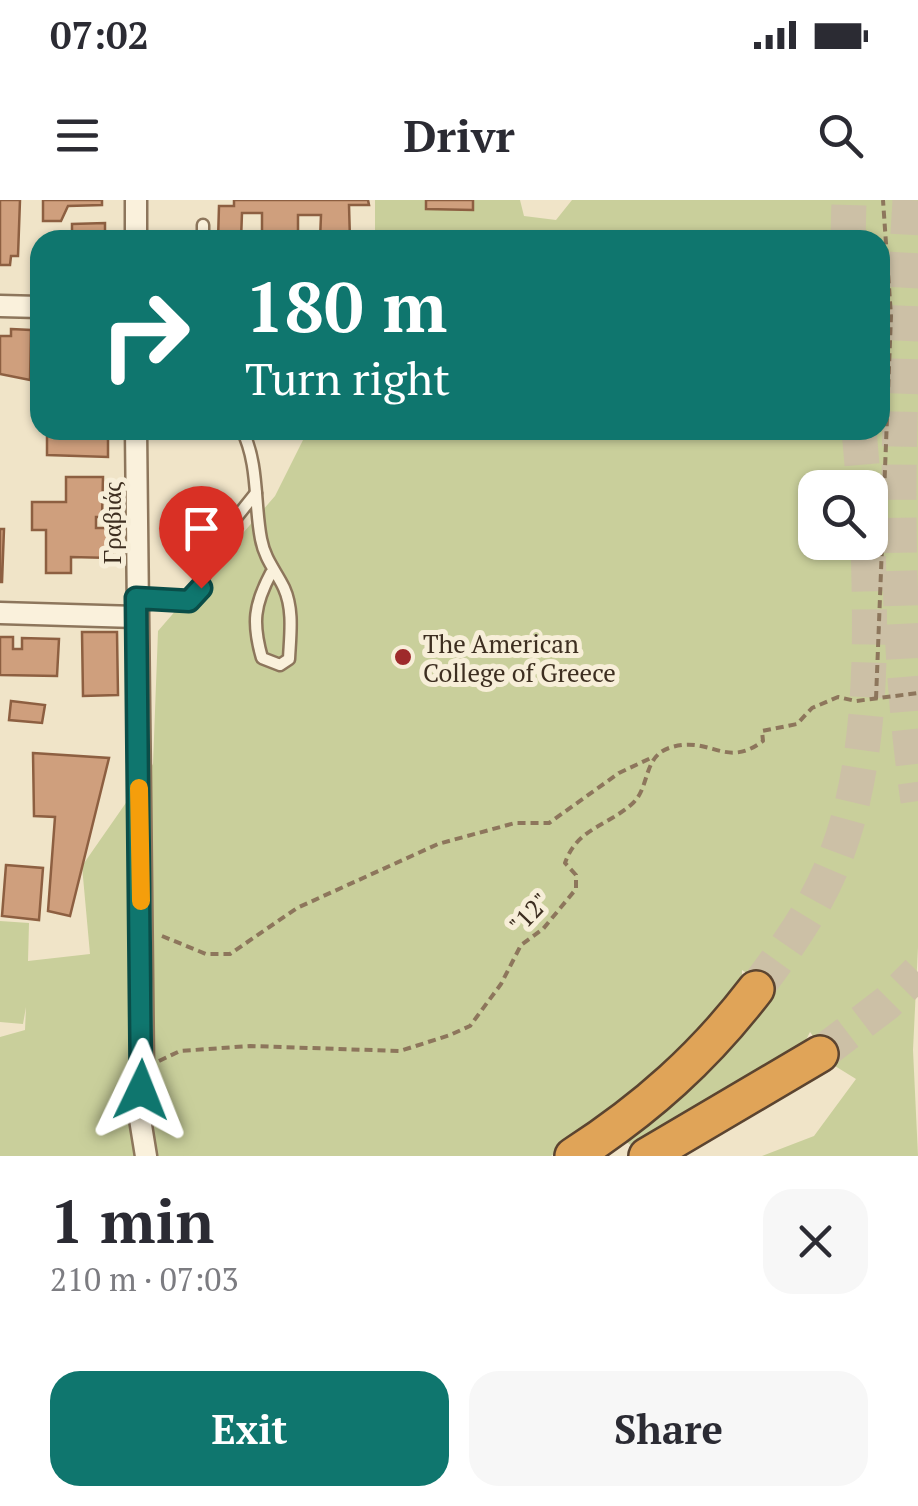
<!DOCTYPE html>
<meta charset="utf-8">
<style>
:root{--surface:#fff;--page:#f7f7f7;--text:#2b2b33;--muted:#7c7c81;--accent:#0f766e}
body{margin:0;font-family:"PT Serif",serif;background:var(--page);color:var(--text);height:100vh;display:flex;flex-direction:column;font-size:38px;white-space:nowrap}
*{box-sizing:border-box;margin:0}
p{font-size:32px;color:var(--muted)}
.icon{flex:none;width:55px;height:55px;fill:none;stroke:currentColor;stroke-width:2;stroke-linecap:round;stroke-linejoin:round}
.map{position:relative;height:956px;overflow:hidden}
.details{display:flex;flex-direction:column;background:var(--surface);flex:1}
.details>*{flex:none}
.guide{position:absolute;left:30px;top:30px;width:860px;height:210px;border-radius:30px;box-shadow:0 2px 8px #0004;background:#0f766e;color:#fff;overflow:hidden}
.fabs{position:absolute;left:798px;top:270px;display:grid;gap:20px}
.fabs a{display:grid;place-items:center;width:90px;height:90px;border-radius:20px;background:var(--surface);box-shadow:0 2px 8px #0004;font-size:50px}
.pin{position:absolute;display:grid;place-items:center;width:85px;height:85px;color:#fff;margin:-102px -42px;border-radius:50% 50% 50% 0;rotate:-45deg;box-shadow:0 0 10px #0007}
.pin .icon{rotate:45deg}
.me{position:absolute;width:110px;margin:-55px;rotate:2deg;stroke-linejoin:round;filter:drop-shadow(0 0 8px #0008)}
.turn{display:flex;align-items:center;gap:35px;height:210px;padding:0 50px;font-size:45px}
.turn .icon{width:130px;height:130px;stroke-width:2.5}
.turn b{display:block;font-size:70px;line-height:85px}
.round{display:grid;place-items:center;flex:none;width:105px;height:105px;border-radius:30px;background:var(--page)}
.headline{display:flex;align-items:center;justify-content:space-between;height:170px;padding:0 50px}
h1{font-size:60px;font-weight:700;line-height:75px}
.cta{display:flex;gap:20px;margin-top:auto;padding:20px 50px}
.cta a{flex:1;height:115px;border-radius:30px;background:var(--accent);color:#fff;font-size:40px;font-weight:700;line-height:115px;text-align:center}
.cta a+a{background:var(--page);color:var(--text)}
.status{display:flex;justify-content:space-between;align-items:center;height:70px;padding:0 50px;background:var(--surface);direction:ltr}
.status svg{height:28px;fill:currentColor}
header{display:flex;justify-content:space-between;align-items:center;height:130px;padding:0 50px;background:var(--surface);font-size:45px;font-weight:700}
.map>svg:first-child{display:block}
.green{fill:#c9cf9b;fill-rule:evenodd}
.building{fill:#cf9f7d;stroke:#8d5f41;stroke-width:2.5}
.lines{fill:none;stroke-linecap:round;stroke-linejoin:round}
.motorway-tunnel{stroke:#ccc0a6;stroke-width:35;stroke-dasharray:35 18;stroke-linecap:butt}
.service-casing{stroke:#8d765c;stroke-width:15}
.minor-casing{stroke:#8d765c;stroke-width:25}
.motorway-casing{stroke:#5b4430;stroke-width:40}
.path{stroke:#8d765c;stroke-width:4;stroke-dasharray:8 5;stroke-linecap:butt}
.service{stroke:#faf1dc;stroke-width:10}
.minor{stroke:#faf1dc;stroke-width:20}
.motorway{stroke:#e0a458;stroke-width:35}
.route-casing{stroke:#0a4d48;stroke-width:25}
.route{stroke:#0f766e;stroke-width:18}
.slow{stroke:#f59e0b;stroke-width:18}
.poi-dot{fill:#9e2a2b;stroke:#f7eed8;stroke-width:4}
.labels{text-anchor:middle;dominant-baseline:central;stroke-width:10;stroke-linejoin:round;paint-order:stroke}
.street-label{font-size:25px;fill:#3d2e20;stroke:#f7eed8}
.poi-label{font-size:25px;fill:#3d2e20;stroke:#f7eed8;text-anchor:start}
</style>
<div class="status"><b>07:02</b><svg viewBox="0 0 49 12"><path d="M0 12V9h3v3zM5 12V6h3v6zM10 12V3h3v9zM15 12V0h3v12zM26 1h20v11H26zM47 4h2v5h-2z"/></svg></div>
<header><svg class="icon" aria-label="menu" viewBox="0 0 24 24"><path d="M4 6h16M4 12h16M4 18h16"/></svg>Drivr<svg class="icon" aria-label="search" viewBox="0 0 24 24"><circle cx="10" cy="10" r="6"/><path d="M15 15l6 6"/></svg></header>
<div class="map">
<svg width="918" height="956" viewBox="0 0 918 956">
<rect width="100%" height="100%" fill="#f0e4c8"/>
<!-- green -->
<path class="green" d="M375 0H520L524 16 556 20 572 0H918V747L913 850 918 956H762L814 936 856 879 835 866 810 832 804 844 634 948 623 939 731 845 776 792 742 770V779L719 810 613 917 551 956H0V837L25 830 26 807 23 824 0 822V721L29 723 28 761 90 754 82 666 153 564 158 431 275 296 308 230H880V40H375ZM815 288H870V342H815Z"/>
<!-- building -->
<g class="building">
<path d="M0 0H20L18 56H11L10 65H0Z"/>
<path d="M43 0H102V5L68 6 61 21H43Z"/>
<path d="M234 0H368L369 5H349L350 40H320L321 15H298V40H262V13H242L241 40H218L219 6H234Z"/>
<path d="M426 0H473V10L426 9Z"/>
<path d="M105 23V40H72V24Z"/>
<path d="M11 129 31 130 30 180 0 174V136H11Z"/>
<path d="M47 230H108V257L47 255Z"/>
<path d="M66 277H103L102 317H96V328H112V358L71 357V373H46V330H32V302H66Z"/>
<path d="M0 329H4L2 382H0Z"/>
<path d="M82 432H117L118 495 83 496Z"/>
<path d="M0 437H13V449H22V438L59 439 57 476 0 475Z"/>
<path d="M11 501 45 505 42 523 9 520Z"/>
<path d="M33 553 109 558 70 716 48 711 55 617 34 616Z"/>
<path d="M6 665 43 668 39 720 2 716Z"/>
</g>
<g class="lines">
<!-- motorway-tunnel -->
<g class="motorway-tunnel">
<path d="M910 0C898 194 890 408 918 601"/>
<path d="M848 40 849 0"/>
<path d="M859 230 864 288"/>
<path d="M756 789C787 747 818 705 836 656 873 559 871 445 868 342"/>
<path d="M820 854 887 803 918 772"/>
</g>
<defs>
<g id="service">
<path d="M203 25V40"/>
<path d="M242 230C259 264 254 303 261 339 265 360 276 371 284 388 294 410 290 436 289 459L280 465 262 458C252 423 254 405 271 373"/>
<path d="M137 398 196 397 219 339 256 293"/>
</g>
<g id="minor">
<path d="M136 0V40"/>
<path d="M0 106 40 107"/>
<path d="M136 230 143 868 139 913 146 956"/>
<path d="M0 413 136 417"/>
</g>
<g id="motorway">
<path d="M573 956C646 909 704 857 756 789"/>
<path d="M647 956 820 854"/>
</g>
</defs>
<!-- service casing -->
<use href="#service" class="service-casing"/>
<!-- minor casing -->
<use href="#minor" class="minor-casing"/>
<!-- motorway casing -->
<use href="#motorway" class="motorway-casing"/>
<!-- path -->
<g class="path">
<path d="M876 499 891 116 883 0"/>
<path d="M162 736 206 754H230L297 708 438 644 515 623H549L619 573 653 557"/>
<path d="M159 861 180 851 250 846 400 851 450 835 470 826 501 784 521 745 543 729 576 689V675L565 663C577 628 608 626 633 603 650 587 643 557 669 548 710 534 725 570 763 541L762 531 797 524 812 508 838 497 856 501 918 493"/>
</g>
<!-- service -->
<use href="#service" class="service"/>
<!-- minor -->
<use href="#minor" class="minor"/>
<!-- motorway -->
<use href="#motorway" class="motorway"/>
</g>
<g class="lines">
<defs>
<path id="route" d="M141 890 136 398 189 401 201 388"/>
</defs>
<!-- route casing -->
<use href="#route" class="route-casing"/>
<!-- route -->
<use href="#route" class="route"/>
<!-- slow -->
<path class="slow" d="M139 588 141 701"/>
</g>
<!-- markers -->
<circle class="poi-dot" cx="403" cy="457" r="10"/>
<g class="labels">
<!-- street labels -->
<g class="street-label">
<text transform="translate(111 323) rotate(-90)">Γραβιάς</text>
<text transform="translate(529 713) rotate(-46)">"12"</text>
</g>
<!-- poi labels -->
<g class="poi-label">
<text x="423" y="443">The American<tspan x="423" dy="29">College of Greece</tspan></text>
</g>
</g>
</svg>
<div class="fabs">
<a><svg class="icon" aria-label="search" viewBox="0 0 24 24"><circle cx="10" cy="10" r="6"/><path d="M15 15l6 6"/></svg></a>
</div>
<div class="pin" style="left:201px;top:388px;background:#d93025"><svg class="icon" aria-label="arrive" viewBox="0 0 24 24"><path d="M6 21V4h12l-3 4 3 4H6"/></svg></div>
<svg class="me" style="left:141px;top:890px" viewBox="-20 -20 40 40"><path d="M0-17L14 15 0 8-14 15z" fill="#0f766e" stroke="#fff" stroke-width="4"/></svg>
<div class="guide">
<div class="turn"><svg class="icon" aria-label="right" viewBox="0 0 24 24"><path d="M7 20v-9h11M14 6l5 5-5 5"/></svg><div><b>180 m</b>Turn right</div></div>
</div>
</div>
<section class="details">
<div class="headline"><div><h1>1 min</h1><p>210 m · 07:03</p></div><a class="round"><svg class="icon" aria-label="close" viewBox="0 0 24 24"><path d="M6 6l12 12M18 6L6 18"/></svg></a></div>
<div class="cta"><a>Exit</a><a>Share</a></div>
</section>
